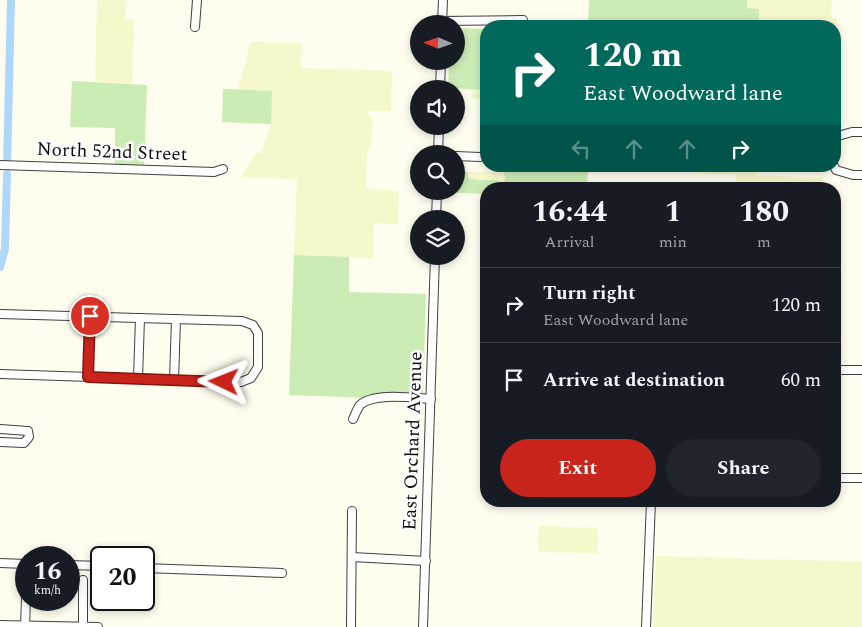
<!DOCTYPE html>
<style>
:root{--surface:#171b24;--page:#20242c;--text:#f1f3f6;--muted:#9ea1a6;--line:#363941;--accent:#c8241c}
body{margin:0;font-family:Spectral,serif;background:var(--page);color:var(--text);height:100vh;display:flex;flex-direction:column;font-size:19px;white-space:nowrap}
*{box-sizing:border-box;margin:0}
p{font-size:16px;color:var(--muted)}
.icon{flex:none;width:28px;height:28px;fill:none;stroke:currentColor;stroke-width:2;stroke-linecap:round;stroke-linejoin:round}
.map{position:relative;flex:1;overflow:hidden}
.drawer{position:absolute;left:480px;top:182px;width:361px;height:325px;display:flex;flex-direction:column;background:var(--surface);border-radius:20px;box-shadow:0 2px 8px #0003}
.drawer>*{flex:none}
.top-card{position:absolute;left:480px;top:20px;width:361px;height:152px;border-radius:20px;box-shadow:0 2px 8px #0003;background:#00695c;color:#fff;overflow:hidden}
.needle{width:32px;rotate:272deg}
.tools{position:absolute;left:410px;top:15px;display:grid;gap:10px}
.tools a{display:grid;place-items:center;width:55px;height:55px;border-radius:50%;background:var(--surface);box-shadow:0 2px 8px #0003;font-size:25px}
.speed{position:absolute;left:15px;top:546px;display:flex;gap:10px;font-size:25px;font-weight:700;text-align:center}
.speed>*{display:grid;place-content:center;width:65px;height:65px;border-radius:50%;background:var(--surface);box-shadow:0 2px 8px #0003;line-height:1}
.speed small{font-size:12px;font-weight:400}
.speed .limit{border:2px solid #111;border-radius:8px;background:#fff;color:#111}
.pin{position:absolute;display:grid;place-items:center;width:42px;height:42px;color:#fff;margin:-21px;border:2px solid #fff;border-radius:50%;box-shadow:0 1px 5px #0007}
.me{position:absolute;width:55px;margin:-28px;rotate:272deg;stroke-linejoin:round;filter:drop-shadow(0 0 4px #0008)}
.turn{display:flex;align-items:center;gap:18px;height:105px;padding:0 20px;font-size:22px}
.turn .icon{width:65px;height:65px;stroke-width:2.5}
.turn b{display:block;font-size:35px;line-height:42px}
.lanes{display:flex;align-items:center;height:48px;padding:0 20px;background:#0003;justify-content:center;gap:25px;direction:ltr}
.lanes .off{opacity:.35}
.eta{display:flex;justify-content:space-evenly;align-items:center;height:85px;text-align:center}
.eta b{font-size:30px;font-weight:700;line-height:35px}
.action{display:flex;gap:10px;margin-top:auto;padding:10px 20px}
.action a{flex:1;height:58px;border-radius:30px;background:var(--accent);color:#fff;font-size:20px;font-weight:700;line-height:58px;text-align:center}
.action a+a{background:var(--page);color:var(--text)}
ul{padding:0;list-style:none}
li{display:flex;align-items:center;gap:15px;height:75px;padding:0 20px;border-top:1px solid var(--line)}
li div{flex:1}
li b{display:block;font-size:19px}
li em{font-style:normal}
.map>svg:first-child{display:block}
.farmland{fill:#f7f7cc}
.green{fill:#ccecb5}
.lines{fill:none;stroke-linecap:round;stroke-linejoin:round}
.canal{stroke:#afd7fa;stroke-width:8}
.minor-casing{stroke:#414141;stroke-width:10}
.minor{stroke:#fff;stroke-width:8}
.route-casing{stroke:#821712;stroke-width:12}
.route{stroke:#c8241c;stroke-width:9}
.labels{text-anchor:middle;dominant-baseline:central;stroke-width:5;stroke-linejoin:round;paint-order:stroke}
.street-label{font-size:19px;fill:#0e0e0e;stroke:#fff}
</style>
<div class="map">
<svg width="862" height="627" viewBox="0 0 862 627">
<rect width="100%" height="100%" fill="#fffdee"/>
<!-- farmland -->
<g class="farmland">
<path d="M97 0H126L125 19H134L132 84 95 82Z"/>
<path d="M747 0H832L831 17 837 18 835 61V26H759V9L747 8Z"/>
<path d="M251 42 302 43 301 68 392 71 391 111H367L373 121 370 150H367L366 189 399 191 398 224 374 223 373 258 294 255 297 179 241 177 256 153H261L271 124 238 89Z"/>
<path d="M471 88 486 90V129H481L482 99H471Z"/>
<path d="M698 166H757V175L822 178 821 189H736V174L697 173Z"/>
<path d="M468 172H503L505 180 501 184 497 180H478L468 178Z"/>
<path d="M539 526 598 528 597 553 538 552Z"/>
<path d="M656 556 862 562V627H653Z"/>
</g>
<!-- green -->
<g class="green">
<path d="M589 0H747V8L759 9V26H588Z"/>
<path d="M456 28 486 29V90L448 88 449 61H456Z"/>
<path d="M72 81 147 85 144 168 115 167V128L70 127Z"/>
<path d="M223 89 272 91 271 124 222 122Z"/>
<path d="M503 166H614V168L588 167 587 189H486V194L444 192 456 191V172H468V178L478 180H497L501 184H503L505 180Z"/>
<path d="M294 255 349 257V292L426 294 423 400 289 395Z"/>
</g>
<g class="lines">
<!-- canal -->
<g class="canal">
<path d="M7 165 11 0"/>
<path d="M0 267 5 249 7 174"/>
</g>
<defs>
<g id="minor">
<path d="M442 21 523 20"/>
<path d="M442 24 443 0"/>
<path d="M195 27 197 0"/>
<path d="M440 89 441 61"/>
<path d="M835 140 838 136 852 132H862"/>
<path d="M438 154 439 126"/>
<path d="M456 156 480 157"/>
<path d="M0 165 214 172 223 169"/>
<path d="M834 166 836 170 853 175H862"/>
<path d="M436 219 437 191"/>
<path d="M0 314 242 321 253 325 258 333V367L251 378 241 382 0 374"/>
<path d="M835 370H862"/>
<path d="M88 377 90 316"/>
<path d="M138 379 140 318"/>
<path d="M174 380 176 319"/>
<path d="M353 419C355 415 357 409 360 405 373 392 414 398 431 399"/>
<path d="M0 429 28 431 29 437 24 443 0 442"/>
<path d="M835 478H862"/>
<path d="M352 557 426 561"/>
<path d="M0 563 26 564"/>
<path d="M69 565 101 566"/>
<path d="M144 568 282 573"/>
<path d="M0 625 98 627"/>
<path d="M25 627 26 599"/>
<path d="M83 627V580"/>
<path d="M351 627 352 511"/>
<path d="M423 627 435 256"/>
<path d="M646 627 651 501"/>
</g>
</defs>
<!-- minor casing -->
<use href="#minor" class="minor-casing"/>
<!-- minor -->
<use href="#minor" class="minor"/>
</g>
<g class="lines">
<defs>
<path id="route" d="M90 316 88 377 224 382"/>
</defs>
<!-- route casing -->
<use href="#route" class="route-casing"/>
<!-- route -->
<use href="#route" class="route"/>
</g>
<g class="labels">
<!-- street labels -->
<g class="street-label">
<text transform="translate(112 152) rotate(2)">North 52nd Street</text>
<text transform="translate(413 441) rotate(-88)">East Orchard Avenue</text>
</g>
</g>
</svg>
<div class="tools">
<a><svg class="needle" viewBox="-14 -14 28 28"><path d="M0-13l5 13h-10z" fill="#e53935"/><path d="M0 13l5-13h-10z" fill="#9ea1a6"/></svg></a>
<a><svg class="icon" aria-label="sound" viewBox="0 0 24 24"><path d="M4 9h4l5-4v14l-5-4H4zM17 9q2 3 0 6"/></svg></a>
<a><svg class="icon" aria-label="search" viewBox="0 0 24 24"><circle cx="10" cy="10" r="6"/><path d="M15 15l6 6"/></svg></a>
<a><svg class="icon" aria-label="layers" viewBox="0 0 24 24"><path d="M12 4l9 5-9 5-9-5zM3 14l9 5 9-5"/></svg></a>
</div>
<div class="speed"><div>16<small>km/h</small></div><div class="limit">20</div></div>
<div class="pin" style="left:90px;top:316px;background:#d93025"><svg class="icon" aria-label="arrive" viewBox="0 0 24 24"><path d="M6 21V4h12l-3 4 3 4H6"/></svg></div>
<svg class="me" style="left:224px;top:382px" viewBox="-20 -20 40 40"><path d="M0-17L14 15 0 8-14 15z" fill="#c8241c" stroke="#fff" stroke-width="4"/></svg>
<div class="top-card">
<div class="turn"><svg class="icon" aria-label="right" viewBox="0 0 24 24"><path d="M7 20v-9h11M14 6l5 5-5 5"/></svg><div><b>120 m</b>East Woodward lane</div></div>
<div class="lanes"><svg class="icon off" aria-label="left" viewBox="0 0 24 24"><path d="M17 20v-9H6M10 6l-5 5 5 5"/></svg><svg class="icon off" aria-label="ahead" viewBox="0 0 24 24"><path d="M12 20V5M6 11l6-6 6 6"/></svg><svg class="icon off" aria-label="ahead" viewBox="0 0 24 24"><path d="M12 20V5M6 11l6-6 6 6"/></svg><svg class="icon" aria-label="right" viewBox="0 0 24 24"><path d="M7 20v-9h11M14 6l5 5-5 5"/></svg></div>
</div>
<section class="drawer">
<div class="eta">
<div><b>16:44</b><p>Arrival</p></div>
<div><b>1</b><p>min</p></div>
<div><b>180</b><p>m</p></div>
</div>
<ul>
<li><svg class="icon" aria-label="right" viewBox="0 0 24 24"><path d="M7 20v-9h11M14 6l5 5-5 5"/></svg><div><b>Turn right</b><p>East Woodward lane</p></div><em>120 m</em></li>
<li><svg class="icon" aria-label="arrive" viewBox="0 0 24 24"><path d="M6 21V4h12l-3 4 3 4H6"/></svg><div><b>Arrive at destination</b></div><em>60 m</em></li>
</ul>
<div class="action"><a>Exit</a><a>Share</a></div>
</section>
</div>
